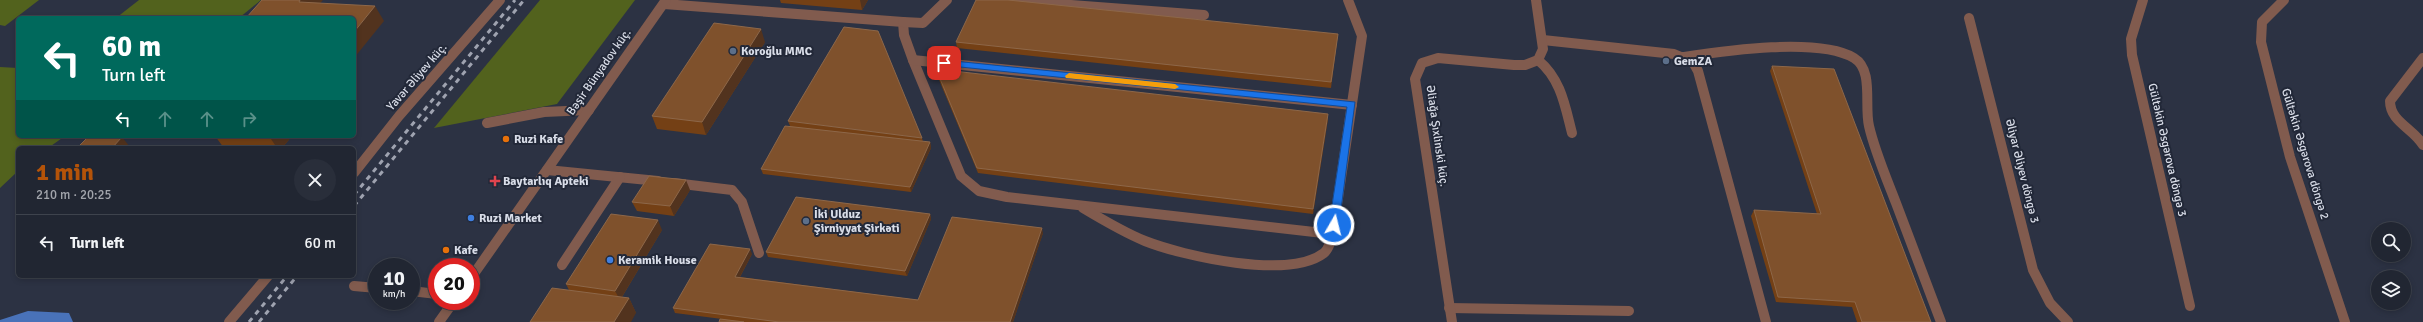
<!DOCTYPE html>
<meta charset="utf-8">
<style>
:root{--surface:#212632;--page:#292e3a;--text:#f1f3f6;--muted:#a2a5ac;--line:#3e434d;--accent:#b45309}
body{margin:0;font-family:Signika,sans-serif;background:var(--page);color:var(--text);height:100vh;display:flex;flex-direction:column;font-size:15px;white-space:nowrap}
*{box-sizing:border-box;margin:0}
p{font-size:13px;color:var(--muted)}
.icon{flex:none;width:22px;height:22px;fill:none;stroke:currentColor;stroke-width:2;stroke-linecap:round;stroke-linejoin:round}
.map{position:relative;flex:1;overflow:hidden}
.drawer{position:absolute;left:16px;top:146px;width:340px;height:132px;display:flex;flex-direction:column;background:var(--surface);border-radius:6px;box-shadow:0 2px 6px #0003,0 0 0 1px var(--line)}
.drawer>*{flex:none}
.banner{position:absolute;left:16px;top:16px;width:340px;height:122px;border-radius:6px;box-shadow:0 2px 6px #0003,0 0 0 1px var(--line);background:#00695c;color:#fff;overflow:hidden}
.tools{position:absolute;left:2371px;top:222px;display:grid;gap:8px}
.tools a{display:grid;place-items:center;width:40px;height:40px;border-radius:50%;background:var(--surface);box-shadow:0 2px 6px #0003,0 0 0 1px var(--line);font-size:20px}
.speed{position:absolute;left:368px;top:258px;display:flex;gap:8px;font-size:20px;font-weight:700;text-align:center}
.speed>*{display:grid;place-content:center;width:52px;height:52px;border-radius:50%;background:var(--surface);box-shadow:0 2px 6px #0003,0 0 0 1px var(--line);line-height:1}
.speed small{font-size:10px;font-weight:400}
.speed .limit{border:6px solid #d22;background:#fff;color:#111}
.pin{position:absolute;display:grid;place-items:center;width:34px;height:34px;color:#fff;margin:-17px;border-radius:8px;box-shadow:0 2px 6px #0006}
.me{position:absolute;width:44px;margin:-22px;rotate:8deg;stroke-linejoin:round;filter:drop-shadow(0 0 3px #0008)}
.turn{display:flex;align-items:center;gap:14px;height:84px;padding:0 20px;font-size:18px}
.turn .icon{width:52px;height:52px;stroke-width:2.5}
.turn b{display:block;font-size:28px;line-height:34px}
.lanes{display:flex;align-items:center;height:38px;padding:0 20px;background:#0003;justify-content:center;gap:20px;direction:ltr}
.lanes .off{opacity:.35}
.round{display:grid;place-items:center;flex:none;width:42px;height:42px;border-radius:21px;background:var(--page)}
.summary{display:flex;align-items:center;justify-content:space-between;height:68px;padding:0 20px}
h1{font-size:24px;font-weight:700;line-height:30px;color:var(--accent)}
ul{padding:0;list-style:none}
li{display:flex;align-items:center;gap:12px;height:56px;padding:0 20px;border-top:1px solid var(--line)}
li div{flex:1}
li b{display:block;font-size:15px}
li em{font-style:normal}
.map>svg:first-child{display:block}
.forest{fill:#52621d}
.water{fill:#4972b9}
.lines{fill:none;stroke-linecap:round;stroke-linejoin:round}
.minor{stroke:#815b4e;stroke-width:10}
.rail{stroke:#9fa3b0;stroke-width:3;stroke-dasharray:5 5;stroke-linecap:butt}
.wall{fill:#744015}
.shaded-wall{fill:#52331e}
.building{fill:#7f512c;stroke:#8d6749}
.route{fill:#1a73e8;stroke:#114b97}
.slow{fill:#f59e0b}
.service-dot{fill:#5c6f8a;stroke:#222838;stroke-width:1.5}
.food-dot{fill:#e8710a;stroke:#222838;stroke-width:1.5}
.health-dot{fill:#e0444e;stroke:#222838;stroke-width:1.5}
.shop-dot{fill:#3f7fe0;stroke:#222838;stroke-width:1.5}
.labels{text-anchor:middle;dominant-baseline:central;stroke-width:4;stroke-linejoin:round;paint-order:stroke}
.poi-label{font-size:12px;font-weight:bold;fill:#d9dde8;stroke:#222838;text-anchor:start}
.street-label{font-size:12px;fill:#d9dde8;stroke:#222838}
</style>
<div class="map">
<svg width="2423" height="322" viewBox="0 0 2423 322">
<rect width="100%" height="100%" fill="#2c3243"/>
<!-- forest -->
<g class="forest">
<path d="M0 0H39L5 26 0 25Z"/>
<path d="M139 0H261L239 18H116Z"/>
<path d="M540 0H635L557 104 434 128Z"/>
<path d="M0 67 18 68V136H65L48 148H18V171L0 188Z"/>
</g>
<!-- water -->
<path class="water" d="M28 311 69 313 73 322H0V320Z"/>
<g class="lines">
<!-- minor -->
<g class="minor">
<path d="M1005 0 1204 15"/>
<path d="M2143 0 2131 39 2132 55 2190 306"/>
<path d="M2284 0 2262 22 2261 42 2290 157 2345 322"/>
<path d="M664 4 903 22 904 35 913 60 961 176 979 191 1007 197 1323 233 1334 225 1362 36 1348 0"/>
<path d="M1969 18 2033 270 2050 303 2068 322"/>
<path d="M903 22 923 23 947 0"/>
<path d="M1543 40 1674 54 1693 62 1698 71 1766 322"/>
<path d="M1683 57C1724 51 1818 37 1854 58 1874 70 1864 105 1869 126 1875 152 1886 177 1896 203 1911 243 1926 282 1941 322"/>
<path d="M2423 58 2390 101C2390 122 2413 128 2423 145"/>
<path d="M913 60 1352 105"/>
<path d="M1538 60C1561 79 1565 106 1572 133"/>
<path d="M487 123 544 112 589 110"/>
<path d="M547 170 658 181"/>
<path d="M354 173 399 116 500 0"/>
<path d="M674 183 732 190 742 202 759 253"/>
<path d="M1083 208C1103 220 1123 232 1145 241 1183 256 1289 280 1324 253 1331 247 1332 234 1334 225"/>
<path d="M562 265 620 177"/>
<path d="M471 278 666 0"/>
<path d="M354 286 377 288"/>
<path d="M411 291 437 294"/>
<path d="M1449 308 1629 311"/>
<path d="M229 322 268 276"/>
<path d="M439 322 454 301"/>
<path d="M1452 322 1415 79 1422 63 1438 58 1514 65H1525L1538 60 1543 49 1536 0"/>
</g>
<!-- rail -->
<g class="rail">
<path d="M354 195 515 0"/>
<path d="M354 206 524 0"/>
<path d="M249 322 287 276"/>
<path d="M259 322 297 276"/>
</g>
</g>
<!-- wall -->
<g class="wall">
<path d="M780 0H868L862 10 781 3Z"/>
<path d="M1338 34 1331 88 957 48 956 42Z"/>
<path d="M765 42 706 135 657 129 652 116Z"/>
<path d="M1772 66 1931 322H1857L1852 307 1776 302 1751 216 1754 210 1817 214 1770 71Z"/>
<path d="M936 69 1328 119 1313 214 978 173 937 75Z"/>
<path d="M788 121 922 138 923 142H930L931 148 911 192 763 174 761 169 790 126Z"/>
<path d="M215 136H292L282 148H224Z"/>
<path d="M690 190 674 216 637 211 632 202Z"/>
<path d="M930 214 931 219 907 276 768 257 766 252Z"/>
<path d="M662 230 622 297 629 298 636 313 569 290 566 284Z"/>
<path d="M1043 233 1013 322H719L722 319 675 313 673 308 752 254 740 277 918 300Z"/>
</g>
<!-- shaded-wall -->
<g class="shaded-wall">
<path d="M300 0H323L308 17 299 2Z"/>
<path d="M860 0H868L862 10Z"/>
<path d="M375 6 384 21 354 58V32Z"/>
<path d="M761 29 765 42 706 135 702 122Z"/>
<path d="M1328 114V119L1313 214V209Z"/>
<path d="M269 136H292L282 148H277Z"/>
<path d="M122 137 130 147 129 148H112Z"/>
<path d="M930 142 931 148 911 192 910 187Z"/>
<path d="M686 180 690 190 674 216 670 206Z"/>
<path d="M930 214 931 219 907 276 905 271Z"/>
<path d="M658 220 662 230 620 300 615 291Z"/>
<path d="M1042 228 1043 233 1013 322H1010Z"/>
<path d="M750 249 752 254 737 282 735 277Z"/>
<path d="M629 298 636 313 631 322H614Z"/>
</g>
<!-- building -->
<g class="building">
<path d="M262 0H300L299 2 375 6 354 32V18H246Z"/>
<path d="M976 0H1008L1338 34 1331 82 956 42Z"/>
<path d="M714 23 761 29 702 122 652 116Z"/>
<path d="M844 27 878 31 922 138 788 121Z"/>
<path d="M1772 66 1834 69 1931 322H1862L1855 302 1778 297 1754 210 1821 214Z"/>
<path d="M936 69 1328 114 1313 209 977 168Z"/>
<path d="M785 126 930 142 910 187 761 169Z"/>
<path d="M89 136H100L122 137 112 148H77Z"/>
<path d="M649 176 686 180 670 206 632 202Z"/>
<path d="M796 197 930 214 905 271 766 252Z"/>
<path d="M611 214 658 220 615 291 566 284Z"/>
<path d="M952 217 1042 228 1010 322H779L673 308 710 244 750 249 735 277 918 300Z"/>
<path d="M552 288 629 298 614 322H530Z"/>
<path d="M720 319 744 322H719Z"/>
</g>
<!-- route -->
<path class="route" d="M944 60 1355 102 1339 225 1334 228 1329 225 1347 107 941 65V61Z"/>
<!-- slow -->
<path class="slow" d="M1069 73 1175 84 1179 87 1175 89 1066 78 1065 76Z"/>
<!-- markers -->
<g class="service-dot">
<circle cx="733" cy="51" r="4"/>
<circle cx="1666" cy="61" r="4"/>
<circle cx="806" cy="221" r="4"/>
</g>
<g class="food-dot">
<circle cx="506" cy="139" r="4"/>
<circle cx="446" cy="250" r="4"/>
</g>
<path class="health-dot" d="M493 175h4v4h4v4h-4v4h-4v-4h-4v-4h4z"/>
<g class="shop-dot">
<circle cx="471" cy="218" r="4"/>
<circle cx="610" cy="260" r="4"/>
</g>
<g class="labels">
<!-- poi labels -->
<g class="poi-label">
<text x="741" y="51">Koroğlu MMC</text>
<text x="1674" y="61">GemZA</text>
<text x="514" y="139">Ruzi Kafe</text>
<text x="503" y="181">Baytarlıq Apteki</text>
<text x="814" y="214">İki Ulduz<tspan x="814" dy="14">Şirniyyat Şirkəti</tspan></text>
<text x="479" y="218">Ruzi Market</text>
<text x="454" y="250">Kafe</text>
<text x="618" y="260">Keramik House</text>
</g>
<!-- street labels -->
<g class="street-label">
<text transform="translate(599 72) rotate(-55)">Bəşir Bünyadov küç.</text>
<text transform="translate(417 77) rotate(-49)">Yavər Əliyev küç.</text>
<text transform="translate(1437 136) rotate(82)">Əliağa Şıxlinski küç.</text>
<text transform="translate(2167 150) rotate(77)">Gültəkin Əsgərova döngə 3</text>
<text transform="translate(2305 154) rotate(73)">Gültəkin Əsgərova döngə 2</text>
<text transform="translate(2022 171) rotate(76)">Əliyar Əliyev döngə 3</text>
</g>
</g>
</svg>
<div class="tools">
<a><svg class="icon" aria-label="search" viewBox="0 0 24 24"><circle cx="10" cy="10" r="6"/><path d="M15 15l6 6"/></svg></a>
<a><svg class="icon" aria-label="layers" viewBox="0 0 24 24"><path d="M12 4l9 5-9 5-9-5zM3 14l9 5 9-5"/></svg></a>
</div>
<div class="speed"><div>10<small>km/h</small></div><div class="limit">20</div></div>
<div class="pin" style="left:944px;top:63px;background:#d93025"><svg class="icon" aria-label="arrive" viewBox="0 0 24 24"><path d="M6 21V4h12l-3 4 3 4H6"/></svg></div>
<svg class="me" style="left:1334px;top:225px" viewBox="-20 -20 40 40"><circle r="17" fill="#1a73e8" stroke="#fff" stroke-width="3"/><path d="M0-11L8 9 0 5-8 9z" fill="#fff"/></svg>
<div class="banner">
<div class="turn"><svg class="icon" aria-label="left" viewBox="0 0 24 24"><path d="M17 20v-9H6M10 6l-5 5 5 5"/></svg><div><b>60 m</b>Turn left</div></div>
<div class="lanes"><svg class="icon" aria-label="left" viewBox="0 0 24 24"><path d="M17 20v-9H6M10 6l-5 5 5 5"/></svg><svg class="icon off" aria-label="ahead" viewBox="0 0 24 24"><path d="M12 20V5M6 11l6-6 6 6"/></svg><svg class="icon off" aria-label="ahead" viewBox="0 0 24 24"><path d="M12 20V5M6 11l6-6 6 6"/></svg><svg class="icon off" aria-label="right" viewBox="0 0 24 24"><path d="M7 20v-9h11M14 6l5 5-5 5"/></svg></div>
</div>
<section class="drawer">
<div class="summary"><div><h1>1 min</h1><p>210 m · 20:25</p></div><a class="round"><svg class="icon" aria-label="close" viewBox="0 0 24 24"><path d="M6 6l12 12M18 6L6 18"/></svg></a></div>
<ul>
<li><svg class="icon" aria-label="left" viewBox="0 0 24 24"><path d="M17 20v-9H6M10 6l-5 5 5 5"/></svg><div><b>Turn left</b></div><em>60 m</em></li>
</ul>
</section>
</div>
